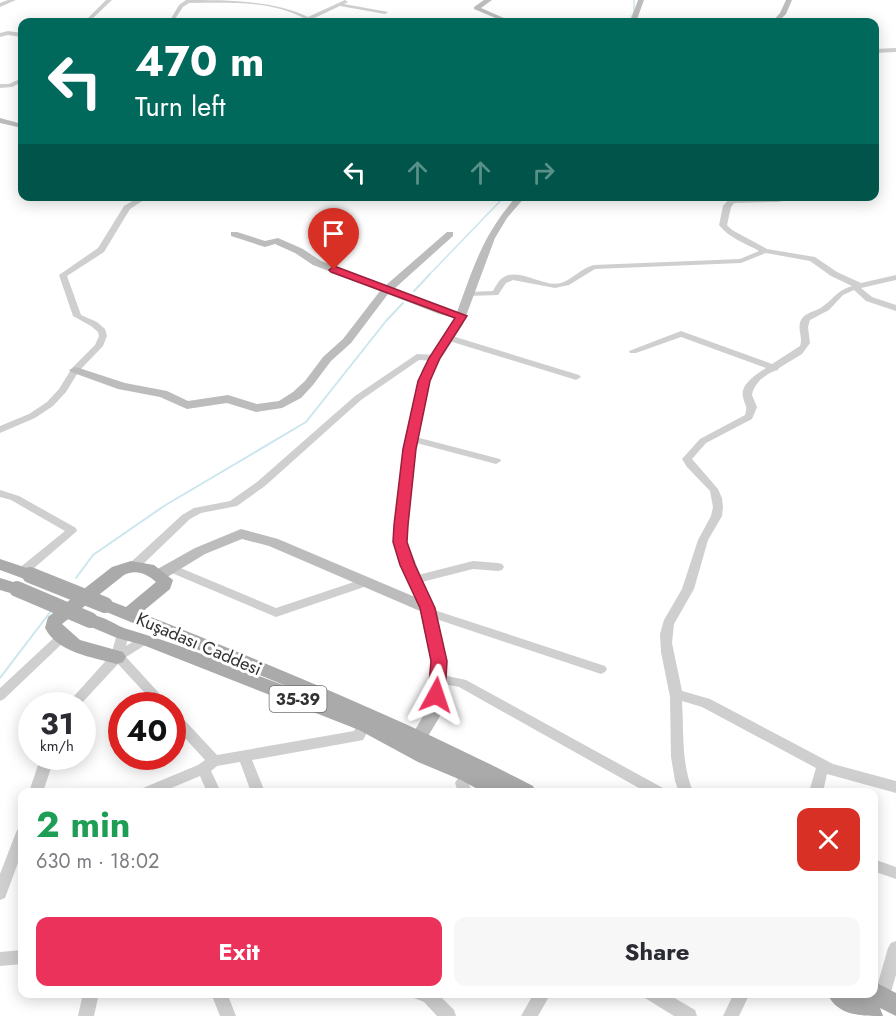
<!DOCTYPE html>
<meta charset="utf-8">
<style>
:root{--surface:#fff;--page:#f7f7f7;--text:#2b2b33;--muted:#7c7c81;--accent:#eb325b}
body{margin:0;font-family:Jost,sans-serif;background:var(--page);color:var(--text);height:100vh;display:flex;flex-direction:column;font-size:22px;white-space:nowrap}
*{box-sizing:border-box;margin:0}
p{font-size:20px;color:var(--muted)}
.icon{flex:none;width:33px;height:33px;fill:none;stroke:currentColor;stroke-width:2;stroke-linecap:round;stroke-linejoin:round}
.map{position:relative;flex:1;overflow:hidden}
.sheet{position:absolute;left:18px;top:788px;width:860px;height:210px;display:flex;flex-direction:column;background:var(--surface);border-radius:12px;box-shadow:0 3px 15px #0003}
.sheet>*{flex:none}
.guide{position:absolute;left:18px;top:18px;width:861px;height:183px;border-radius:12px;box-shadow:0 3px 15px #0003;background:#00695c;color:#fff;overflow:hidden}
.speed{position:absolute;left:18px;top:692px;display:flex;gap:12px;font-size:30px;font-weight:700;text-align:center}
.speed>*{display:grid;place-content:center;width:78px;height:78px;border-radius:50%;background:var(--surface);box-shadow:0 3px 15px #0003;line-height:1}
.speed small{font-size:15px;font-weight:400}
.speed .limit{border:9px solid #d22;background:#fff;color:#111}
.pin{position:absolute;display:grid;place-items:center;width:51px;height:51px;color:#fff;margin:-62px -26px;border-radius:50% 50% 50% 0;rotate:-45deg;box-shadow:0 0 6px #0007}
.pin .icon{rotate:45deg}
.me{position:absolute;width:66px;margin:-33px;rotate:5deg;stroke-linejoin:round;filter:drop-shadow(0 0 4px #0008)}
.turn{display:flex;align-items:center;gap:21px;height:126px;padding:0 18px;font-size:27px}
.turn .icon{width:78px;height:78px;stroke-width:2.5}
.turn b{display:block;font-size:42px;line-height:51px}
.lanes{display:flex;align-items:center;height:57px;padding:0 18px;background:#0003;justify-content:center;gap:30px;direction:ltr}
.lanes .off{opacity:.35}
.round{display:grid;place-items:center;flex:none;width:63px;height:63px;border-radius:12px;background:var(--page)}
.head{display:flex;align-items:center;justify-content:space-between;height:102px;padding:0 18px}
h1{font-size:36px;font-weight:700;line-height:45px;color:#1e9e55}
.button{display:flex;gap:12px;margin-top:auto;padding:12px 18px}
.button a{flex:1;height:69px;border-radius:12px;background:var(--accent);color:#fff;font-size:24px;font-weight:700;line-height:69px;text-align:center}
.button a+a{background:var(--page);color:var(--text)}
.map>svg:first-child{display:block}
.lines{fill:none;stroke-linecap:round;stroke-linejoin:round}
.stream-far1{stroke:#cce6ee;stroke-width:1.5}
.stream{stroke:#cce6ee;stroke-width:2}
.street{fill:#cfcfcf;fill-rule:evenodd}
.secondary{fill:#bcbcbc;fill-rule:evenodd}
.primary{fill:#aaa;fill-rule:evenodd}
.primary-bridge{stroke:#aaa;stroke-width:16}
.route{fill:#eb325b;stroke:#99203b;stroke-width:1.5}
.labels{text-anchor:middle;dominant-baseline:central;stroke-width:6;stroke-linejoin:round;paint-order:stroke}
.shield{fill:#fff;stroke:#707070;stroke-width:1.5}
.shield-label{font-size:16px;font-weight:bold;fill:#323232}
.street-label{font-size:18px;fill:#323232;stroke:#fff}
</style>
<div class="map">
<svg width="896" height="1016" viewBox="0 0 896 1016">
<rect width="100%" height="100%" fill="#fff"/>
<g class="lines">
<!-- stream-far1 -->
<g class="stream-far1">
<path d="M629 22 634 12V0"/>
<path d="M428 276 505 196"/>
</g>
<!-- stream -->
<g class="stream">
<path d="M414 291 430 274"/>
<path d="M76 578 93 555 164 506 306 422 386 321 403 303"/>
<path d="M0 678 51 611"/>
</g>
<!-- street -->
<g class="street">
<path d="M8 0H16L0 7V3Z"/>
<path d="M106 0H112L89 22H84Z"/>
<path d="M186 0C225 0 273 0 308 17L345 0 348 2 344 4 388 12 385 14 340 6 310 20 308 22H304L305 19C272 0 227 3 189 3L183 7 173 22H169L179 5Z"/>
<path d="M8 31 22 33V37L8 35 0 37V33Z"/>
<path d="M896 48V52L874 53V49Z"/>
<path d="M22 78V82L12 87 0 88V84H9Z"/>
<path d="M141 196H150L130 209 104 252 67 276 81 315 97 322 105 329 107 336 103 346 79 371 66 392 53 406 35 418 0 433V426L29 414 47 402 59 389 72 368 95 345 99 336 98 332 91 326 73 316 59 275 98 248 124 206Z"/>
<path d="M787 196H808L778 202 734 203 731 207 727 225 732 230 767 249 815 257 837 272 861 283 896 275V280L861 288 872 297 896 305V311L866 301 854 290 843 295 829 310 810 320 808 327 810 343 802 354 779 368 778 370C766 373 754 383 752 395L757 407 752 419 706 443 692 459 718 489 722 498 723 507 722 516 708 540 694 589 674 624 672 643 682 691 710 699 833 764 896 781V793L827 774 823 792H809L816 768 702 707 682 701C684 732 681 762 693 792H679L675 781 671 757 670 697 661 652 660 634 664 620 682 589 698 540 711 516 713 507 710 491 687 467 682 459 700 439 745 415C748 405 745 407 743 397 740 384 757 374 766 368L681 337 636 353H630L629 351 681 331 772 364 800 346C803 338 798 331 800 323 802 313 815 312 822 307 835 298 836 291 852 286L831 276 810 261 766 253 741 263 595 269 569 285 555 288 513 280 506 283 498 295 468 296 464 294 468 292 493 291C495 287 498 282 501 279 519 265 542 288 561 283 573 279 581 268 594 265L740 259 759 251C745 243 729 238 719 225L723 206 729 199Z"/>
<path d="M449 335 579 375 581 377 576 380 573 379 446 340 445 338Z"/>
<path d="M417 354 435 355 439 358 435 361 419 360 361 400 265 486 237 506 201 513 190 519 139 568H131L129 565 131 562 182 515 194 508 230 501 257 482 355 396Z"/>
<path d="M412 436 500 459 501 461 496 464 409 441 407 439 409 437Z"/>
<path d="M0 490 19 496 76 528 77 531 26 575H18L16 572 18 569 65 531 11 500 0 497Z"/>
<path d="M473 561 498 563 502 564 504 567 502 570 498 571 473 569 414 584 410 583 408 580 410 577Z"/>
<path d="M171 564 276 608 366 578 370 579 372 582 370 585 276 617 167 571 165 568 167 565Z"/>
<path d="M428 608 605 666 607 669 605 672 601 674 424 615 422 612 424 609Z"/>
<path d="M123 630 127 631 129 634 126 646 142 636H150L152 639 150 642 126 657 170 705H156L118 664 80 705H66L111 655 117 634 119 631Z"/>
<path d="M62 633 66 634 68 637 66 640 4 699 0 701V688L58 634Z"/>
<path d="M438 674 466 680 663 788 665 792H646L459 687 434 682 432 679 434 676Z"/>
<path d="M172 710 176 711 217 755 354 731C358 725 361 718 370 721L371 725 363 740 358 741 252 760 265 792H251L240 762 217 766 211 771 221 792H207L200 776 162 792H141L143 788 198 765 205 760 172 724Z"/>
<path d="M41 756H55L43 792H29Z"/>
<path d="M468 768 473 770 475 774 469 784 472 792H458L455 783 463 770Z"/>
<path d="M22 828V852L5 898 0 900V874L17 830Z"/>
<path d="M873 859 896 867V879L873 871Z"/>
<path d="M896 941V975L888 1002 882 1005 876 1002 874 997 888 948 891 943Z"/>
<path d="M22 950V964L0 966V952Z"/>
<path d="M83 993H99L94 1016H78Z"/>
<path d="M211 993H227L236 1016H220Z"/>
<path d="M412 993H437L454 1010 456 1016H437L424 1002 414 998Z"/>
<path d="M534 993H551L538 1016H521Z"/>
<path d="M643 993H666L695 1010 697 1016H674L645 998Z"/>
<path d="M734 993H750L739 1016H723Z"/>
</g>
<!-- secondary -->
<g class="secondary">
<path d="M484 0H492L481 8 513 22H505L474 9V7Z"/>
<path d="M638 0H644L636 22H630Z"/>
<path d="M786 0H792L786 14 778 22H772L780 13Z"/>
<path d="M0 118 22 124V128L0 123Z"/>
<path d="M517 196H526L507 218 495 238 463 324 435 368 430 381 415 449 407 542 434 608 447 661 443 711 424 743 418 745 412 743 410 738 427 710 431 661 420 611 269 546 242 539 205 554 164 579H154L152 575 154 571 195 548 241 529 278 539 415 597 393 542 403 449 418 381 423 368 455 318 439 314 388 294 351 343 331 361 313 385 301 398 282 408 256 412 227 403 187 409 160 397 118 389 71 372 69 370 75 367 79 368 125 383 167 391 188 401 228 395 257 404 279 401 293 392 305 381 323 357 343 339 380 291 313 265 295 253 275 244 265 247 231 236V232H237L265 241 278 238 303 249 321 261 385 286 447 232H453V236L394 289 457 312C474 266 483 234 517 196Z"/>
</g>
<!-- primary -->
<g class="primary">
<path d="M0 559 36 571 38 575 36 579 30 581 0 570Z"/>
<path d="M131 561 154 565 173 580 170 589 141 613C274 666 406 720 533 786L536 792H483L461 780 418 762 359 730 143 645 117 638 84 624 82 620 84 616C98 611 114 625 127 629 185 646 240 669 296 690L99 609 97 605 99 601 105 599 126 607 156 582C147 574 136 569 124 575L62 624 80 640 123 652 126 657 123 662 117 664C92 657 58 653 45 628L48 617 112 567Z"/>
<path d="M0 578 23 585 25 589 23 593 17 595 0 590Z"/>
<path d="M873 981 896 993V1016L880 1008 883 1016C861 1016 837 1016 827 993H858L864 997 862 993H873Z"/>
</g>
<!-- primary-bridge -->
<g class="primary-bridge">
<path d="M30 575 105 605"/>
<path d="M17 589 90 620"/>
</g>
</g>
<!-- route -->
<path class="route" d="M334 266 467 316 440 358 430 381 416 449 408 525 407 542 415 565 435 608 447 661 445 695 442 699 436 701 431 699 428 695 431 661 420 608 400 565 393 542 394 525 403 449 418 381 429 358 455 318 331 272 329 270Z"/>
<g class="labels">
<!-- shield labels -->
<rect class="shield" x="269.5" y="686" width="57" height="26" rx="4.5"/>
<g class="shield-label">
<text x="298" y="699">35-39</text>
</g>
<!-- street labels -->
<g class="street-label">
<text transform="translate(199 644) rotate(23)">Kuşadası Caddesi</text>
</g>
</g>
</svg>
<div class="speed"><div>31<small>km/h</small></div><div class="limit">40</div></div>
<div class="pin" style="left:334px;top:270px;background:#d93025"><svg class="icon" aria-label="arrive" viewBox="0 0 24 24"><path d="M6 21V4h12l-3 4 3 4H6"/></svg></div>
<svg class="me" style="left:436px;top:695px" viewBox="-20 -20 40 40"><path d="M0-17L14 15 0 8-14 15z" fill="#eb325b" stroke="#fff" stroke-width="4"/></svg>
<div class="guide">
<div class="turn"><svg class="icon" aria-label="left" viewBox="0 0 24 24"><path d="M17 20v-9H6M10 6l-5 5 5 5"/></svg><div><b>470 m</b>Turn left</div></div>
<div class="lanes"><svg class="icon" aria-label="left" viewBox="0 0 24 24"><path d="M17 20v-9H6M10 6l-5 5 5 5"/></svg><svg class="icon off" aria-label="ahead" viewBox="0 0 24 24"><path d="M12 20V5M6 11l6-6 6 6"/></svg><svg class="icon off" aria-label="ahead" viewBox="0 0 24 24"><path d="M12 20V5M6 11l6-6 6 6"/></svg><svg class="icon off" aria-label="right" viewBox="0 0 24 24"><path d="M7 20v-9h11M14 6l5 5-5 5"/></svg></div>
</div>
<section class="sheet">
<div class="head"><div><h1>2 min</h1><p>630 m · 18:02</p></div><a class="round" style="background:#d93025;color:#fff"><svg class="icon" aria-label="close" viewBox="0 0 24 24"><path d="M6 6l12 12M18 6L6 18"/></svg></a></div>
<div class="button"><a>Exit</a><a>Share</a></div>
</section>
</div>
